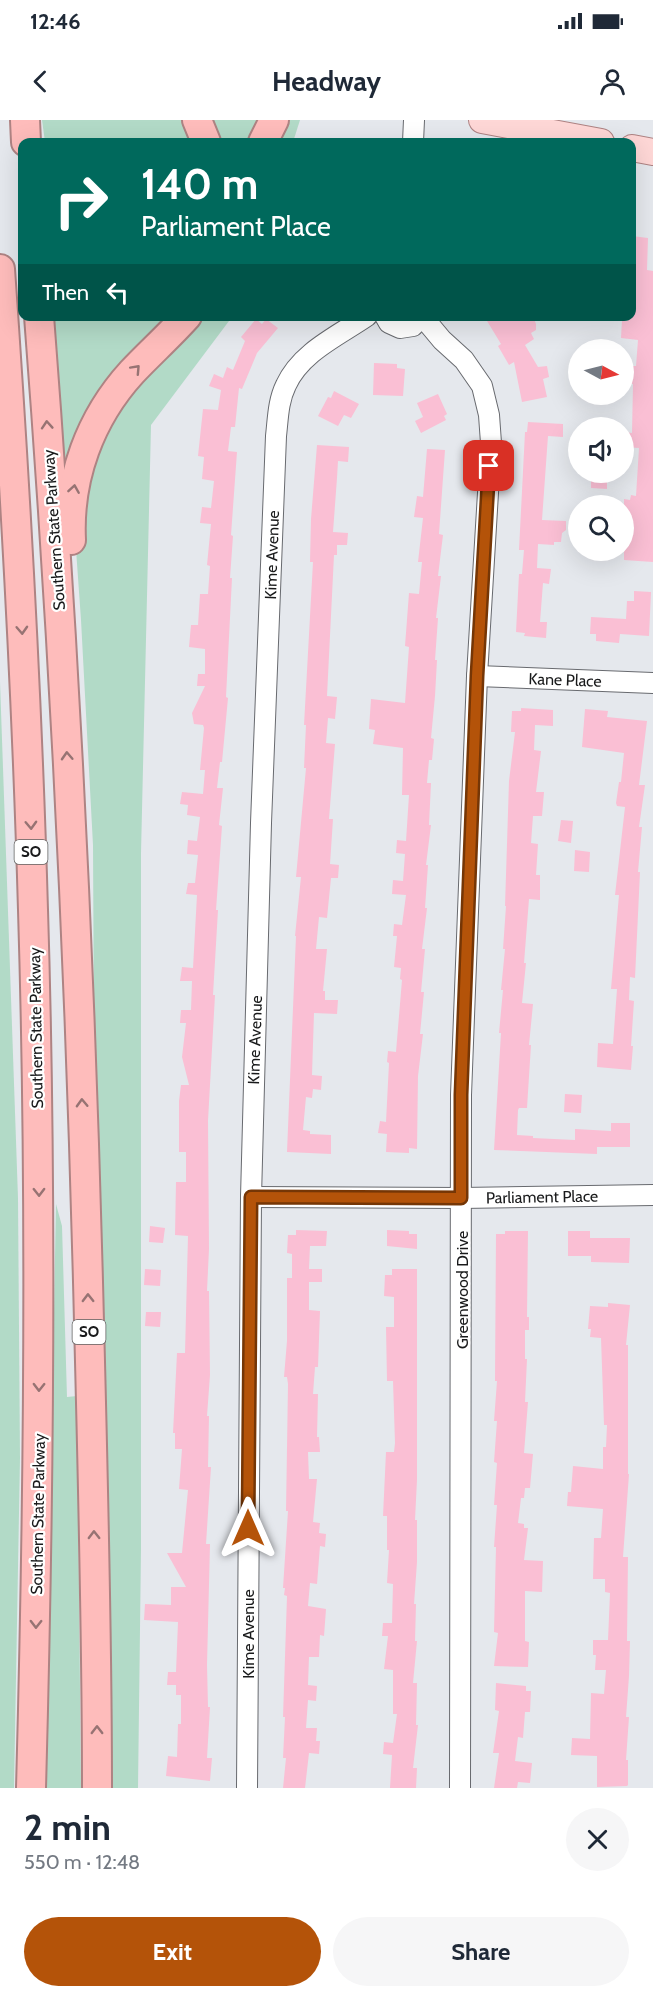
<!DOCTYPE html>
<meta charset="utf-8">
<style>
:root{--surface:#fff;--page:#f6f6f7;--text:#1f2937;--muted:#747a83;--accent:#b45309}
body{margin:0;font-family:Cabin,sans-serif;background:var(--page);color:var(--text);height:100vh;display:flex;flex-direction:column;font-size:22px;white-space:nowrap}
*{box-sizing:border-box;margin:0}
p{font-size:20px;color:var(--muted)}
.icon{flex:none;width:33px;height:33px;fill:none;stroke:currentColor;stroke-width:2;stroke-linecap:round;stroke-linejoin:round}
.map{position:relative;height:1668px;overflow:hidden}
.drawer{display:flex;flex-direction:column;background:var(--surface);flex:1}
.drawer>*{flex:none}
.banner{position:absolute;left:18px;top:18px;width:618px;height:183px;border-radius:12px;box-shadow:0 6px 24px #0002;background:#00695c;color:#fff;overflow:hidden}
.needle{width:39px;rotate:97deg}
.controls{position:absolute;left:568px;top:219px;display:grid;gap:12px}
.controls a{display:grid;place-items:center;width:66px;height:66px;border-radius:50%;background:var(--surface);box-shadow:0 6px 24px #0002;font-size:30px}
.pin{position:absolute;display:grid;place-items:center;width:51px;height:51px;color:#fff;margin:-26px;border-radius:12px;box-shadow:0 3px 9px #0006}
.me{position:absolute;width:66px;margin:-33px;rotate:0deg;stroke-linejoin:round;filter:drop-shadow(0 0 4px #0008)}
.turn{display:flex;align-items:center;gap:21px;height:126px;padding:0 24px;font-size:27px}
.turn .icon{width:78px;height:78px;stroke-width:2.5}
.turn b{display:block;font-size:42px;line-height:51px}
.then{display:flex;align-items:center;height:57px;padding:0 24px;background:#0003;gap:12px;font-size:22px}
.round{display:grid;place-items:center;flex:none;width:63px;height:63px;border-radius:32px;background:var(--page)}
.head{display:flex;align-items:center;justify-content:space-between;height:102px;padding:0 24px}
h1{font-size:36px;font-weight:700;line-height:45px}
.button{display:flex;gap:12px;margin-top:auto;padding:12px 24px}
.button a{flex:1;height:69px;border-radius:36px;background:var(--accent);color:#fff;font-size:24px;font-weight:700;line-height:69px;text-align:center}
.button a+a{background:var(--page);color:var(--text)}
.status{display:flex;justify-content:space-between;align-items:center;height:42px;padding:0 30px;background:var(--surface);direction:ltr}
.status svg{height:16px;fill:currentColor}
header{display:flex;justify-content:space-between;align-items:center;height:78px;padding:0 24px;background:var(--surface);font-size:27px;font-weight:700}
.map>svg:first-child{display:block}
.green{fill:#b2dac7}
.building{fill:#fabfd4}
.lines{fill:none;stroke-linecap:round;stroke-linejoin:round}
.minor-casing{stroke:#686a6f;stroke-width:22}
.major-casing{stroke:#ae8383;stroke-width:28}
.highway-casing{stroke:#ae8383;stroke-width:32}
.minor{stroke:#fff;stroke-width:20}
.major{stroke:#fed7d6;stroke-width:26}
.highway{stroke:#febcbb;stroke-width:28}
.oneway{stroke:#977373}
.route-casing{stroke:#753606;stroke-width:15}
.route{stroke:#b45309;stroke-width:10}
.labels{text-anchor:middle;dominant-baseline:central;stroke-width:4.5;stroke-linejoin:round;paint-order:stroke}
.shield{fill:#fff;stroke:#5e5f5f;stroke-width:1.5}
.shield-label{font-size:15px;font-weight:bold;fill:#191a1b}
.street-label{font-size:16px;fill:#191a1b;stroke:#fff}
</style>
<div class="status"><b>12:46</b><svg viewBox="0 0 49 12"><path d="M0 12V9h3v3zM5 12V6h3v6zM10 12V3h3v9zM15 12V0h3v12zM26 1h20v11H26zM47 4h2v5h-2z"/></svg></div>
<header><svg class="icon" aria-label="back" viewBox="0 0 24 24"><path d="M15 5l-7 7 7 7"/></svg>Headway<svg class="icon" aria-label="person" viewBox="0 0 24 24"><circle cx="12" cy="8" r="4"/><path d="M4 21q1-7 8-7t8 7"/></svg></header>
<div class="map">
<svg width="653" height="1668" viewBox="0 0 653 1668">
<rect width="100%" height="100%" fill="#e5e8ed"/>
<!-- green -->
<g class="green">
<path d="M42 0H186L197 22H45Z"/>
<path d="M204 0H265L255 22H213Z"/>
<path d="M281 0H300L293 22H269Z"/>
<path d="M50 197H175L69 345H63Z"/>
<path d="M196 197H232L151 305 141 733V1429L138 1668H106L94 915 93 725 81 500 74 401 105 305Z"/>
<path d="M0 562 18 1078 20 1338 14 1668H0Z"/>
<path d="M56 1084 62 1106 67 1277 77 1276 81 1668H43L49 1309 52 1298Z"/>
</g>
<!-- building -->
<g class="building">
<path d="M632 116 648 118 647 150 653 151V442L624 440V417H628L629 392 624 391V379L630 380 631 375 636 376 639 328 624 327V312L632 313 633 264 628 263 630 246H636L638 220 621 218 622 200 627 201 628 196H632V160H635L636 132 632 131Z"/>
<path d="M484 196H524L534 199 536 204V210L531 213 534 219 525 225 538 247 547 246 549 257 543 259 547 277 522 282 514 242 509 245 498 226 501 224Z"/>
<path d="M256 199 262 204 266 199 278 208 257 233 242 269 239 268 235 307H231L228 331 237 332 231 415 233 416 230 458H232L226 577 228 578 222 642H220L217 668H223L219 705 222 706 216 790H218L213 875H215L208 1001 209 1129 207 1171H209L210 1255 207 1296H209L208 1347H211L206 1424H210L207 1545 208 1587H210L207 1638H212L210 1661 166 1656 168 1636 177 1637 178 1604H181V1575H176V1565H167L168 1552H176L178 1502 144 1500 145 1484 171 1485V1467H186L167 1433H182L188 1370 179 1369 182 1329H175V1313H173L177 1233H185L188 1116 175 1115 176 1062H186V1032H179V981L181 965H189L182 937 186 903H180L181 890H191L192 861H180L182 847 193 848 197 775 186 774 188 763H195L198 735 187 734 188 720 197 721 200 697 187 695 188 685 180 684 182 672 203 674 205 650H200L204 608 203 605 194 604 192 593 205 566H197L198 554H205V529L189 527 191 505H198L200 474H208L210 446 207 445 211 404 200 403 202 387 211 388 214 361 202 359 204 337 198 336 203 289 218 290 221 270 209 266 214 254 223 258 227 247 233 250 245 221 241 217Z"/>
<path d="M374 243 397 244V248L405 249 403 276 373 275Z"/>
<path d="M334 271 359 284 351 298 344 295 338 306 318 296 328 277 331 278Z"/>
<path d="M438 274 447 294 444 296 446 300 421 313 415 301 423 297 417 283Z"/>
<path d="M528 302 563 304V317L548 316 542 400 566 401V410L562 413 561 422H554V425L538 424 537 448 551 449 549 464 543 463 540 502H547L546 518 524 516 525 513 516 512 519 454H522L524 430H519L525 312H527Z"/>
<path d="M317 325 349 327 348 342 338 341 337 358 333 412 348 413 347 425H337V435H334L327 576 337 577 335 599 328 598 326 623 335 624 329 699H333L330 744 339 745 338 758H331L327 798 319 797 316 829H327L323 871H325V880H338L337 894 314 893 312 955 322 956 321 970 313 969 312 978 306 977 303 1010 310 1011V1014L331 1015V1034L287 1032 296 816H295L301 757H296L306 648H304L306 605H304L313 442H310L311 399Z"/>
<path d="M427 329 445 330 439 414 443 415 438 456H441L436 498H438L435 540H437L435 576 431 618 434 619 432 640H429L427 663H431L429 705H431L426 745H428L425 788H427L422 829H425L421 872H424L420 914H423L418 956 417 1029 409 1028V1033L386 1032 387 1014 378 1013 380 1001 386 1002 389 943 387 942 388 931 396 932 402 860 400 859 401 848 394 847 397 816H393L394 804 402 805 406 775 392 774 393 760 403 761 405 734 396 733 397 720 406 721 409 675H402L403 628 373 624 375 610 369 609 371 579 405 583 409 527 405 526 409 473 419 474 422 442H418L423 398 414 397 417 376 423 377Z"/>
<path d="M591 352H607V369L591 368Z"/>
<path d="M634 471 651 472 649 516 620 514 619 523 596 521V514H590L591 497 626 499 627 481H634Z"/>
<path d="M521 588 553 590V606L535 605 534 630 541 631 536 672H544L542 696H533L531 723 538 724 536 755H540V780L529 779 524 843H526L522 883 533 884 529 925H531L527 988H519L518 990 517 1015 533 1016V1018L575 1020V1009L611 1011V1003H630V1027H597V1034L494 1030 501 913H499L503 870H501L505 829H503L506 786H505L509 661 515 612H511L512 591H521Z"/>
<path d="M585 589 608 591 607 597 647 601 639 665H645L639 707H642L638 752H640L635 858 630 857 629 880 634 881 631 926H633L631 950 597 947 598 923 613 924 617 869H611L619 775H615L625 687 617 686 616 683 619 662H621L624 633 582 627Z"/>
<path d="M561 700 573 701 571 723 558 721Z"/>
<path d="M575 730 590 732 589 752 574 751Z"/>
<path d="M565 974 582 975 581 993 564 992Z"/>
<path d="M150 1106 165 1108 163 1123 149 1122Z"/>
<path d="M296 1110 327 1111 326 1126H310L309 1149H322V1162H309V1190L320 1191 318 1247H315L313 1274H318L317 1317H319L320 1332H308L309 1359H317L313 1402 320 1403 319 1413 326 1414 325 1427 320 1426 317 1464 310 1463 308 1486 326 1489 324 1516 320 1515 319 1537H309L308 1565 317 1566 316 1581 308 1580 306 1608H317L316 1621H320L319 1634 309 1633 305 1668H283L286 1638H283L285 1597H283L287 1476 284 1475 285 1468H283L288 1391H286L288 1264 287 1257H284L287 1221V1158H292V1134L287 1133 288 1115H296Z"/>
<path d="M387 1110 409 1111V1114H417V1129L387 1126Z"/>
<path d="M505 1111H528L527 1197H529V1210H525V1239H527L525 1282H528L524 1333 533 1334 530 1368H525L524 1378H521L518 1403 524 1404V1408H528L524 1440 543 1441 542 1472 525 1471V1521L529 1522 528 1547 494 1546 498 1513 494 1512 496 1427H494L497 1385H494L497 1343 494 1342 497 1301H494L497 1261H495L496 1114H505Z"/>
<path d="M568 1111H590V1118H630L629 1143 591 1142V1136H568Z"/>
<path d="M145 1149 161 1150 160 1166 144 1165Z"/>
<path d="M392 1149H417V1360L415 1400H417V1442L414 1484H416L415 1521H417L413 1563H417L416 1605H418L413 1648H417L416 1668H390L392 1635 383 1634 384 1622 393 1623 397 1594H393V1550L384 1549 388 1516H382L383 1503H392L393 1464 387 1463 389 1430H387V1396H383L386 1332H394L395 1323 393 1261H387L386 1207H394V1177L384 1176 385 1155H392Z"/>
<path d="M608 1183 630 1185 626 1225H628V1354H629L623 1437H628L627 1521H630L629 1556 626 1597H629L626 1640H628V1665L627 1666 597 1667V1636L571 1635 572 1618 590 1619 591 1573 604 1574 606 1550H595L596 1535H593V1520H608L610 1473 605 1472V1459H593L594 1418H601L603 1389 567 1386 568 1372H571L573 1346 603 1349V1327H606L607 1305H604L601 1218 590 1217 591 1209H588L590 1186 608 1187Z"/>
<path d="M146 1192H161L160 1207 145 1206Z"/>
<path d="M496 1563 526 1566V1571H531L530 1592H525L523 1618 518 1617 515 1641 532 1643 530 1663 518 1662 517 1668H494L499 1633H493L499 1591 495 1590Z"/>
</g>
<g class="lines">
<defs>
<g id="minor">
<path d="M413 22 414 0"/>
<path d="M385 196 389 203 400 208 413 206 420 196"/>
<path d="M422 196 442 220 464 240 482 266 489 295 491 323 477 556 461 975 460 1668"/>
<path d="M477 556 653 563"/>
<path d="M251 1077 461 1078 653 1075"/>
<path d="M247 1668 251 1077 261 703 276 316C278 299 278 281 286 265 301 232 338 216 367 196"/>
</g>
<g id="major">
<path d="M482 0 601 22"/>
<path d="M632 28 653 32"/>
</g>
<g id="highway">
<path d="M25 0 26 22"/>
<path d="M197 0 206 22"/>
<path d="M263 22 274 0"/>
<path d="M0 149C15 362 27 576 33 790 42 1083 39 1375 31 1668"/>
<path d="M39 196C65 531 81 866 89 1202 93 1357 97 1513 97 1668"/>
<path d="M71 420C68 358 90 298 132 252 150 233 170 215 187 196"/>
</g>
</defs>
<!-- minor casing -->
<use href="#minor" class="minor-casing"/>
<!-- major casing -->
<use href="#major" class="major-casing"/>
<!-- highway casing -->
<use href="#highway" class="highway-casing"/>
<!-- minor -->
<use href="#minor" class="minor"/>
<!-- major -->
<use href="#major" class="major"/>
<!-- highway -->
<use href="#highway" class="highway"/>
</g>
<!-- one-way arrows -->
<defs><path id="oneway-chevron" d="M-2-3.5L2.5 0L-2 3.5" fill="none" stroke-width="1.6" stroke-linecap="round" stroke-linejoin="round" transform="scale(1.5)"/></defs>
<g class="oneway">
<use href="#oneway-chevron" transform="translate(136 249) rotate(-47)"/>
<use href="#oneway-chevron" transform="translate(47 305) rotate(-94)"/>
<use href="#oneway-chevron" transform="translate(74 369) rotate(-81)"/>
<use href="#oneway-chevron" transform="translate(22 510) rotate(87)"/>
<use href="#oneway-chevron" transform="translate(67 636) rotate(-93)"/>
<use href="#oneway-chevron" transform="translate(31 705) rotate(88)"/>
<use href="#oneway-chevron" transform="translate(82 983) rotate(-92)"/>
<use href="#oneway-chevron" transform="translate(39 1072) rotate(89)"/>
<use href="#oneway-chevron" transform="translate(88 1178) rotate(-91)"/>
<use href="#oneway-chevron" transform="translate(39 1267) rotate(91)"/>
<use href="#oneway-chevron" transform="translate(94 1415) rotate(-91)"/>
<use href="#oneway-chevron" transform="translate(36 1504) rotate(91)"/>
<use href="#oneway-chevron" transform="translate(97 1610) rotate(-90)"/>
</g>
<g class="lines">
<defs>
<path id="route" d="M248 1408 251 1077 461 1078V975L477 556 489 346"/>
</defs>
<!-- route casing -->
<use href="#route" class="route-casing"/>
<!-- route -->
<use href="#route" class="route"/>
</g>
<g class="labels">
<!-- shield labels -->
<g class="shield">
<rect x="14.5" y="720" width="33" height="24" rx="4.5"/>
<rect x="72.5" y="1200" width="33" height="24" rx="4.5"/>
</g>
<g class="shield-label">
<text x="31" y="732">SO</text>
<text x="89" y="1212">SO</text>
</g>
<!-- street labels -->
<g class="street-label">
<text transform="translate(54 410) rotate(-94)">Southern State Parkway</text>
<text transform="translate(272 435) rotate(-88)">Kime Avenue</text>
<text transform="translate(565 560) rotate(2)">Kane Place</text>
<text transform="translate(36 908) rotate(-91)">Southern State Parkway</text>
<text transform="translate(255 920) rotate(-88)">Kime Avenue</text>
<text transform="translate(542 1077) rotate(-1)">Parliament Place</text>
<text transform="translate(462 1170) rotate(-90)">Greenwood Drive</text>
<text transform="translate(38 1394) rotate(-89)">Southern State Parkway</text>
<text transform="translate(248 1514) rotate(-90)">Kime Avenue</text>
</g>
</g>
</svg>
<div class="controls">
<a><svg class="needle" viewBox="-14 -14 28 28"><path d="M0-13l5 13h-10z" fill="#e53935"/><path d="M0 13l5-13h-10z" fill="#747a83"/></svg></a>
<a><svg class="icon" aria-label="sound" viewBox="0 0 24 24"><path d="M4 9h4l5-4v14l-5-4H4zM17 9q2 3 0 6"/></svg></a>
<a><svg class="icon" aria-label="search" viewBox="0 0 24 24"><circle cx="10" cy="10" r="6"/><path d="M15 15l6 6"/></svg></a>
</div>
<div class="pin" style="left:489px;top:346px;background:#d93025"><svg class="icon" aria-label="arrive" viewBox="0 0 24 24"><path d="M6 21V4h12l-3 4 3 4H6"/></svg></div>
<svg class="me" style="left:248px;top:1408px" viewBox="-20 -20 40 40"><path d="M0-17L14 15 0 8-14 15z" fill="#b45309" stroke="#fff" stroke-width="4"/></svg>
<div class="banner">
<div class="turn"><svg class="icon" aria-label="right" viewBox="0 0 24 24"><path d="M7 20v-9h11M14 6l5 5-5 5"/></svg><div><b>140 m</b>Parliament Place</div></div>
<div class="then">Then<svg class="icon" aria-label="left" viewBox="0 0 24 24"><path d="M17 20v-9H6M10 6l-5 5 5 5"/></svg></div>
</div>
</div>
<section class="drawer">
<div class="head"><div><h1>2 min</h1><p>550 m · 12:48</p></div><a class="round"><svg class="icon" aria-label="close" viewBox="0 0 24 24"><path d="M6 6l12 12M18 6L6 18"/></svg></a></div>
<div class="button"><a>Exit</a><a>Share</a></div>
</section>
